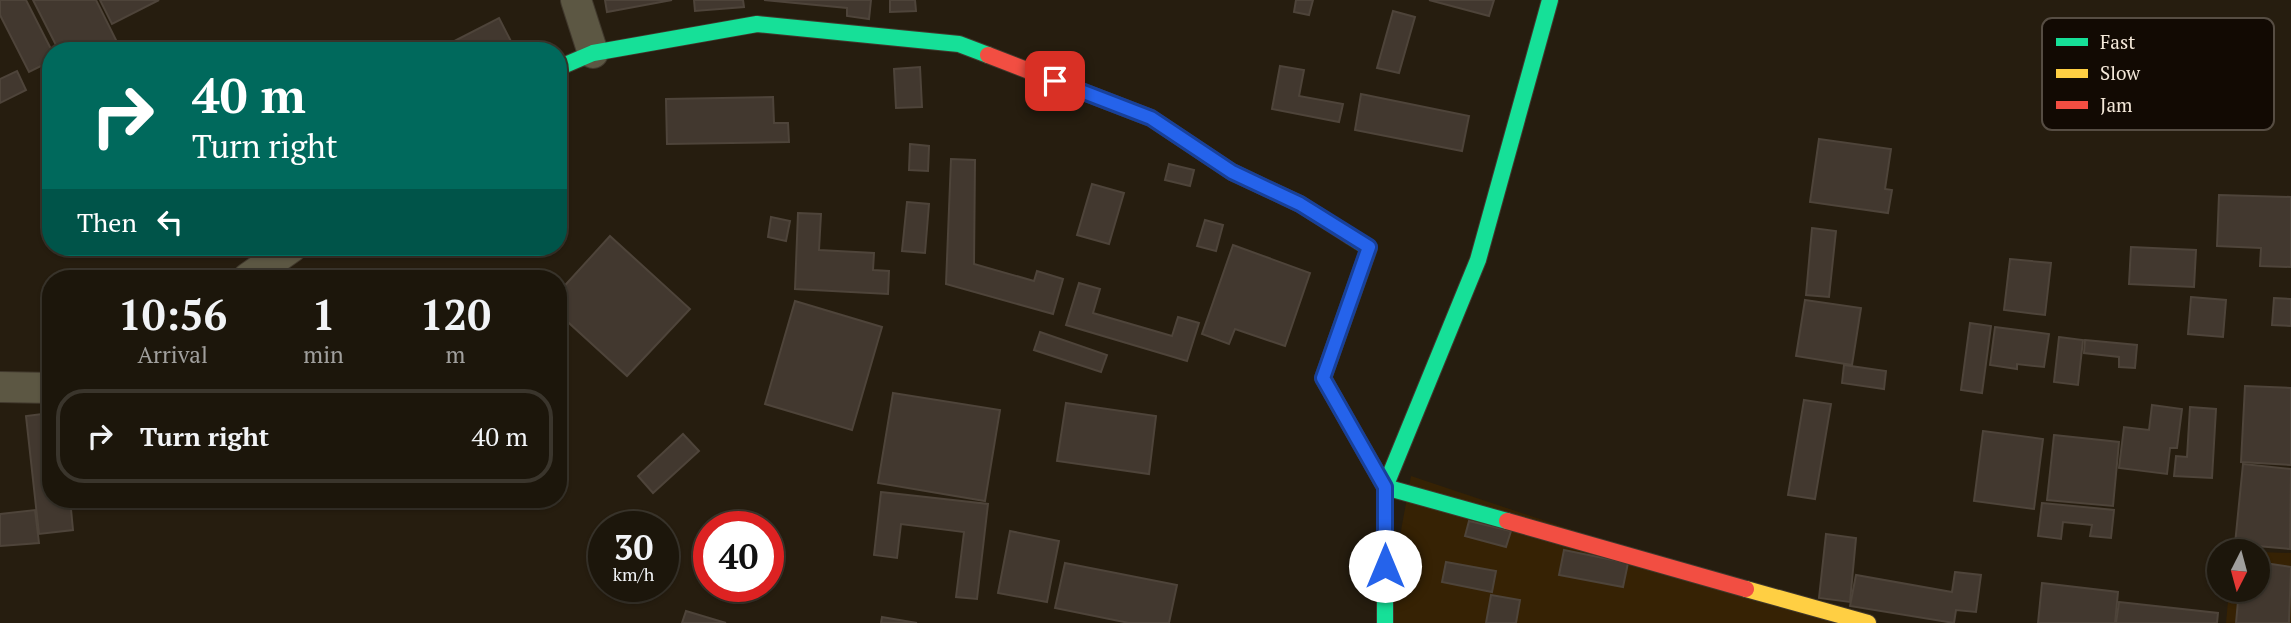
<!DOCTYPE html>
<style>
:root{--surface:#1c160b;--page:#251f14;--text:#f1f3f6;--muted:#a09f9d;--line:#3a352c}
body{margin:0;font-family:"PT Serif",serif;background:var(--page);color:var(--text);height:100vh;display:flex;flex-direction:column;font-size:26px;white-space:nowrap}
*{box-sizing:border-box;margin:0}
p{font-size:23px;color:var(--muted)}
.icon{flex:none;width:38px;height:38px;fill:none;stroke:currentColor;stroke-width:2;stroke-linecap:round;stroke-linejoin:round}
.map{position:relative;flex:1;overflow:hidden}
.sheet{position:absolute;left:42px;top:270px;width:525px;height:238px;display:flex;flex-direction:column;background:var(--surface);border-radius:28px;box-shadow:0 2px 5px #0004,0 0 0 2px var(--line)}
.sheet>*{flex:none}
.guide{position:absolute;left:42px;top:42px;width:525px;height:214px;border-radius:28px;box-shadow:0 2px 5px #0004,0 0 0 2px var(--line);background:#00695c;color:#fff;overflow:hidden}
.needle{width:46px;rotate:186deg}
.controls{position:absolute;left:2207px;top:539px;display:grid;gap:14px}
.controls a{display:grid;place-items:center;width:63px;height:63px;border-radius:50%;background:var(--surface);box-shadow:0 2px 5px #0004,0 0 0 2px var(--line);font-size:35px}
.speed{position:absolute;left:588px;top:511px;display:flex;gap:14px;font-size:35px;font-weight:700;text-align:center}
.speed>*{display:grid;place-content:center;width:91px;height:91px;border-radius:50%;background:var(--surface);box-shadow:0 2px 5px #0004,0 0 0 2px var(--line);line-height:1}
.speed small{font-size:18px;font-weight:400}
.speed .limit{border:10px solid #d22;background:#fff;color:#111}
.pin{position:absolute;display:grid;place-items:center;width:60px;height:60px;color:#fff;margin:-30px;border-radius:14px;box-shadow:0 4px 10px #0006}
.me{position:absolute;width:77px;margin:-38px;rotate:0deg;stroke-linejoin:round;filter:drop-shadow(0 0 5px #0008)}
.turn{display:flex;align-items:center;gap:24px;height:147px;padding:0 35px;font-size:32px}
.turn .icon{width:91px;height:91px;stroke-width:2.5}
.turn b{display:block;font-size:49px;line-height:60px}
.then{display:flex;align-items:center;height:66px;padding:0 35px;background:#0003;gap:14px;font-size:26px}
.eta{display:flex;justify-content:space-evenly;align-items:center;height:119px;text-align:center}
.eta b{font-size:42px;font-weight:700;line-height:49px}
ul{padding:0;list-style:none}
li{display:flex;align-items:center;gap:21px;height:94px;margin:0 14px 10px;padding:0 21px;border:4px solid var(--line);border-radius:28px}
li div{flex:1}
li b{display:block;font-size:26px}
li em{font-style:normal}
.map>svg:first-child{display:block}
.built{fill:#362204}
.building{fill:#42382f;stroke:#4e443a;stroke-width:2}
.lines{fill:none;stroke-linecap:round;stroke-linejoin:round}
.street-casing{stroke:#41392d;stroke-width:32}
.fast-casing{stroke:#41392d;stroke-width:18}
.slow-casing{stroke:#41392d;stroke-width:18}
.jam-casing{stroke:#41392d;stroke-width:18}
.street{stroke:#5c5743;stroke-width:30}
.fast{stroke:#16e098;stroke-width:16}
.slow{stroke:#ffcf43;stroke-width:16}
.jam{stroke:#f24e42;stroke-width:16}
.route-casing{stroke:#184099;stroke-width:18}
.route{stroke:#2563eb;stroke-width:12}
.key{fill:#120a03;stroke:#564d43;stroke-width:2}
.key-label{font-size:19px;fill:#f4e8d9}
</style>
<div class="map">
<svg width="2291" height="623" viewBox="0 0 2291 623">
<rect width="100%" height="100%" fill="#261d0f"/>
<!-- built -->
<g class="built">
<path d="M1411 476 1850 623H1384Z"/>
<path d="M2258 552 2291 553V623H2226L2229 590H2258Z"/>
</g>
<!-- building -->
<g class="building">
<path d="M0 0H26L52 51 51 61 29 72 0 15Z"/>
<path d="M33 0H96L117 42 98 51H59Z"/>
<path d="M100 0H159L112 24Z"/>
<path d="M605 0H672L607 12Z"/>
<path d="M694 0H743L744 7 695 11Z"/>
<path d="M764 0H871L869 19 847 16V8Z"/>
<path d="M890 0H915L916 11 890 12Z"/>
<path d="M1296 0H1313L1309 15 1294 12Z"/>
<path d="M1429 0H1494L1489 16Z"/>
<path d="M1393 11 1415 17 1399 73 1377 68Z"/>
<path d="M499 18 516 51H435Z"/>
<path d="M1280 66 1304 70 1299 96 1343 104 1339 122 1272 109Z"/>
<path d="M920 67 922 107 896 108 894 69Z"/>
<path d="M17 71 26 90 0 103V79Z"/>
<path d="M1361 94 1469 116 1462 151 1355 130Z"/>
<path d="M773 97 774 123H788L789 142 667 144 666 99Z"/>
<path d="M1819 139 1891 149 1885 189 1892 190 1888 213 1810 202Z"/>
<path d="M910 144 929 146 928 171 909 170Z"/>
<path d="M951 159 975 160 974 264 1034 281 1037 271 1063 279 1053 314 946 284Z"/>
<path d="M1169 164 1194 170 1190 186 1165 180Z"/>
<path d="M1092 184 1124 193 1109 244 1077 235Z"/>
<path d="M2219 195 2291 197V267L2260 266 2261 248 2217 246Z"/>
<path d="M907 202 929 204 925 253 902 251Z"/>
<path d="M798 213 821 214 819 250 874 253 873 270 889 271 888 294 795 289Z"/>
<path d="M771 217 790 221 786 241 768 237Z"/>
<path d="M1205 220 1223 225 1216 251 1197 246Z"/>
<path d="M1812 228 1836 231 1829 297 1806 295Z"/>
<path d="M610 236 690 309 627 376 558 313V293Z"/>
<path d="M1233 245 1310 273 1285 346 1235 329 1229 344 1202 334Z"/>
<path d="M2131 247 2196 250 2194 287 2129 284Z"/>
<path d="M2010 259 2051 263 2045 315 2004 310Z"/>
<path d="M1079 283 1100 289 1093 313 1172 336 1178 317 1199 323 1187 361 1066 325Z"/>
<path d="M2191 297 2226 300 2223 337 2188 334Z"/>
<path d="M2274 298 2291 299V326L2272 325Z"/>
<path d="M1805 300 1861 308 1852 365 1796 356Z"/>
<path d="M795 301 882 327 852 430 765 404Z"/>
<path d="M1970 323 1991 326 1982 393 1961 390Z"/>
<path d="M1995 327 2049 334 2044 367 2017 364V369L1990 365Z"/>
<path d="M1040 332 1107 355 1101 372 1034 350Z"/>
<path d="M2059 337 2083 340 2078 385 2054 382Z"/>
<path d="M2085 340 2137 345 2135 368 2119 367V357L2084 353Z"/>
<path d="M1844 365 1886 371 1884 389 1842 383Z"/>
<path d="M2245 386 2291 388V465L2241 462Z"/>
<path d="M893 393 1000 410 985 501 878 483Z"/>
<path d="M1804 400 1831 404 1815 499 1788 495Z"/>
<path d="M1066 403 1156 416 1149 474 1057 461Z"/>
<path d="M2152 405 2182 409 2177 448H2170L2167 474 2119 468 2124 427 2149 430Z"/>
<path d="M2190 407 2216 409 2212 478 2174 476 2176 456 2187 457Z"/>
<path d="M51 413V499H70L73 530 39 534 26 416Z"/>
<path d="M1983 431 2043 439 2034 509 1974 501Z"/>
<path d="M683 434 699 451 653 493 638 476Z"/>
<path d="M2054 435 2119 442 2113 506 2047 500Z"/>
<path d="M2243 464 2291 469 2290 549 2235 544Z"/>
<path d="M881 492 988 504 977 599 956 597 964 532 901 524 897 558 874 555Z"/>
<path d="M2042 503 2114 510 2111 538 2090 536 2092 525 2063 522 2061 539 2038 536Z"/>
<path d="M35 510 39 543 0 546V514Z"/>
<path d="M1469 521 1511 531 1506 547 1465 536Z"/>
<path d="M1010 531 1059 541 1047 602 998 593Z"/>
<path d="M1826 534 1856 538 1850 602 1819 598Z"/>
<path d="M1564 550 1628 563 1623 587 1559 575Z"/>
<path d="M1446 562 1496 571 1492 592 1442 582Z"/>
<path d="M2258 562 2291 567 2289 623H2236L2239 590H2258Z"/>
<path d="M1065 563 1177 585 1169 623H1129L1055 608Z"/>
<path d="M1955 572 1981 575 1976 612 1956 610 1954 623 1850 606 1856 575 1952 592Z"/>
<path d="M2042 583 2118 592 2115 623H2038Z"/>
<path d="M1491 595 1520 600 1516 623H1486Z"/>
<path d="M2119 602 2218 613 2217 623H2116Z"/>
<path d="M686 611 726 623H682Z"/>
<path d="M882 617 917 623H881Z"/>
</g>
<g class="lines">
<defs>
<g id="street">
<path d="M576 0 593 53"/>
<path d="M248 278 292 247"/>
<path d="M0 387 51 388"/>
</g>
<g id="fast">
<path d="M558 68 593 53 757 24 959 44 988 55"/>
<path d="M1350 236 1369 248 1323 378 1385 487V623"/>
<path d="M1507 521 1385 487 1478 260 1550 0"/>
</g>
<path id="slow" d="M1746 589 1868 623"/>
<g id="jam">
<path d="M988 55 1151 118 1232 172 1300 204 1350 236"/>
<path d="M1507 521 1746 589"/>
</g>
</defs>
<!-- street casing -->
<use href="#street" class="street-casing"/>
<!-- fast casing -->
<use href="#fast" class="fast-casing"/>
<!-- slow casing -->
<use href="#slow" class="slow-casing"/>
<!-- jam casing -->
<use href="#jam" class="jam-casing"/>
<!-- street -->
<use href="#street" class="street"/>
<!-- fast -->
<use href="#fast" class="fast"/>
<!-- slow -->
<use href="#slow" class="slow"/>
<!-- jam -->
<use href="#jam" class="jam"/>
</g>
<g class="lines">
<defs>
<path id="route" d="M1055 81 1151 118 1232 172 1300 204 1369 247 1323 378 1385 487V566"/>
</defs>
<!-- route casing -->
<use href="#route" class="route-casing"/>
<!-- route -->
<use href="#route" class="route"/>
</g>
<!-- legend -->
<rect x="2042" y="18" width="232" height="112" rx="10" class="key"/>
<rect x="2056" y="38" width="32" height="8" fill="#16e098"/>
<rect x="2056" y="69" width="32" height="9" fill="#ffcf43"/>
<rect x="2056" y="101" width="32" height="8" fill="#f24e42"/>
<g class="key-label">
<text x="2100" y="49">Fast</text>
<text x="2100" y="80">Slow</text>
<text x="2100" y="112">Jam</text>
</g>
</svg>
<div class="controls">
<a><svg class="needle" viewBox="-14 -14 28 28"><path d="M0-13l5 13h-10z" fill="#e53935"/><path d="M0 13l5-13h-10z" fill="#a09f9d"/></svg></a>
</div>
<div class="speed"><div>30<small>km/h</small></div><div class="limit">40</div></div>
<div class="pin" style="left:1055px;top:81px;background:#d93025"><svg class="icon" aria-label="arrive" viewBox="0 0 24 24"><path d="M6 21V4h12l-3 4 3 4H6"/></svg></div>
<svg class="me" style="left:1385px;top:566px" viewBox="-20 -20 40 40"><circle r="19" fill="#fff"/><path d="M0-13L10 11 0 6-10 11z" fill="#2563eb"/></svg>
<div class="guide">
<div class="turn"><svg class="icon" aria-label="right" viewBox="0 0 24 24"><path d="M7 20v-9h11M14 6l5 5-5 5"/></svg><div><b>40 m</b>Turn right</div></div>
<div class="then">Then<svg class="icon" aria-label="left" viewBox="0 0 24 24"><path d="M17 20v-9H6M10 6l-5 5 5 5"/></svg></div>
</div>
<section class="sheet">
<div class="eta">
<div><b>10:56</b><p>Arrival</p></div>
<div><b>1</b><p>min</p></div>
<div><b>120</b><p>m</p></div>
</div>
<ul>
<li><svg class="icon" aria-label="right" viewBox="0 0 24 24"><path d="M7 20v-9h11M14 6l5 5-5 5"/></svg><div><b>Turn right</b></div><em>40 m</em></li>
</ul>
</section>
</div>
